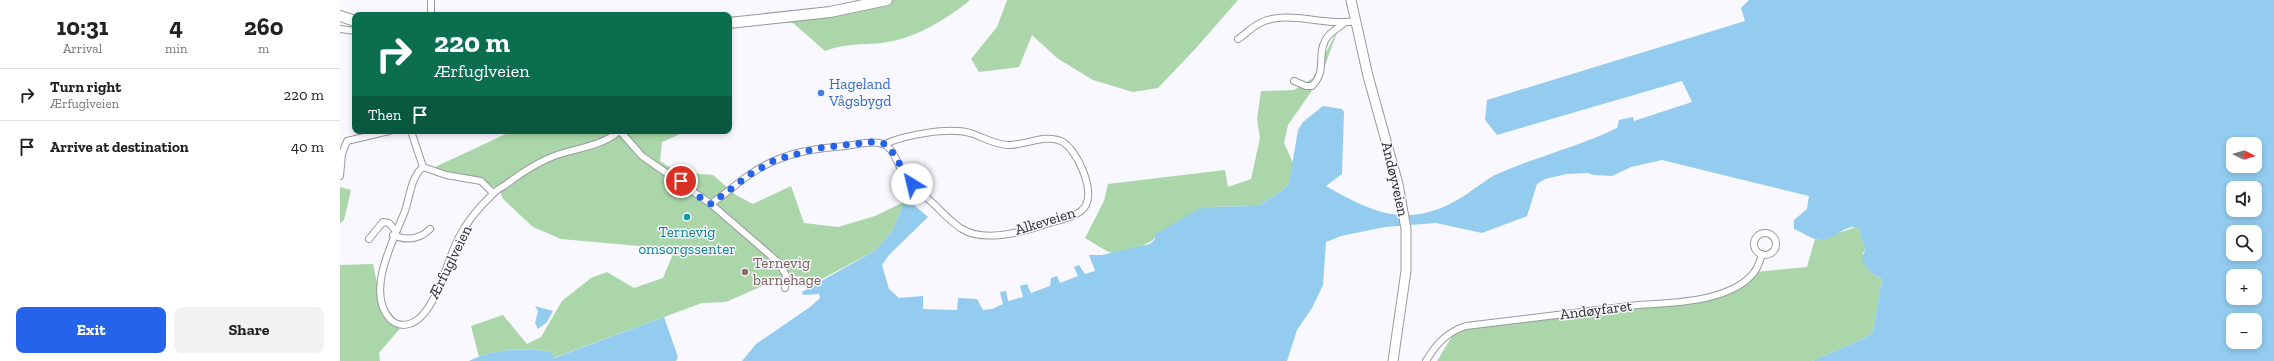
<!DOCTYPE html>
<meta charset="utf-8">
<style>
:root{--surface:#fff;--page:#f2f2f2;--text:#222;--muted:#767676;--line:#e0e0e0;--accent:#2563eb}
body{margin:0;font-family:"Zilla Slab",serif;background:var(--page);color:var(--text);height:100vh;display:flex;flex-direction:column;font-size:15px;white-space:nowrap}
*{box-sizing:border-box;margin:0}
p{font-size:13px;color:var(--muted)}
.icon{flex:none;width:22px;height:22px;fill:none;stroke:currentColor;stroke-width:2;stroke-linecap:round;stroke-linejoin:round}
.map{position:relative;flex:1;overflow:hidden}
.drawer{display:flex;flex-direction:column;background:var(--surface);width:340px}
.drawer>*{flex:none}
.hud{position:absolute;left:12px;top:12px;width:380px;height:122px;border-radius:8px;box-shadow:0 2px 6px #0003;background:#0b6e4f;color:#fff;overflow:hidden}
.needle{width:26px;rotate:95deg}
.controls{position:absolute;left:1886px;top:137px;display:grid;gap:8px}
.controls a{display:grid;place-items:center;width:36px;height:36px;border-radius:8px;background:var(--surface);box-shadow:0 2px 6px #0003;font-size:20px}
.pin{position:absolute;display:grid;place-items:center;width:34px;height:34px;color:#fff;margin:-17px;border:2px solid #fff;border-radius:50%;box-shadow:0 1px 4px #0007}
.me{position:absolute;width:44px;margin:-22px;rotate:324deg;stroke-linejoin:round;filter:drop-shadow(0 0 3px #0008)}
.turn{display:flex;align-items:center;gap:14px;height:84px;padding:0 16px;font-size:18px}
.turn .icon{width:52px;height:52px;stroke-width:2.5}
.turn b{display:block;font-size:28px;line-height:34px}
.then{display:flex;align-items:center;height:38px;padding:0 16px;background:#0003;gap:8px;font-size:15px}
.eta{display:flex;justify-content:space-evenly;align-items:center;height:68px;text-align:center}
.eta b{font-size:24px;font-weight:700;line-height:28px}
.button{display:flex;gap:8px;margin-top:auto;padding:8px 16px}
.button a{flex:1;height:46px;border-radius:8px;background:var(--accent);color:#fff;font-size:16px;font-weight:700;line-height:46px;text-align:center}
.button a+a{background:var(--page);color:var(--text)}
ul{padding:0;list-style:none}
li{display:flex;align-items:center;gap:12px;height:52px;padding:0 16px;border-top:1px solid var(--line)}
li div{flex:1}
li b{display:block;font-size:15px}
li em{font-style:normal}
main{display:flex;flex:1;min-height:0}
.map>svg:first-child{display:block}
.forest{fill:#aad6a9}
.water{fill:#93ccef;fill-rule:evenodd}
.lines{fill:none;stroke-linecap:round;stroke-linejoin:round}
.street-casing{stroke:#9a99a1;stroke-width:8}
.secondary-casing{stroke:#9a99a1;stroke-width:11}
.primary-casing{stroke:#9a99a1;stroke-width:12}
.street{stroke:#fff;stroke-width:6}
.secondary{stroke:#fff;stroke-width:9}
.primary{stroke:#fff;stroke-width:10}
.route{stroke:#2563eb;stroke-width:7;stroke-dasharray:0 12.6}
.shop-dot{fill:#3f7fe0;stroke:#f8f8fe;stroke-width:1.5}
.culture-dot{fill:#0f9aa8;stroke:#f8f8fe;stroke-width:1.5}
.education-dot{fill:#8d6e63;stroke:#f8f8fe;stroke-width:1.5}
.labels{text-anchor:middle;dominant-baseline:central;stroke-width:3;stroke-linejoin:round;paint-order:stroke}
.shop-label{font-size:15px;fill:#366cbe;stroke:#f8f8fe;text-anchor:start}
.street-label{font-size:15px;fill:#2c2c2f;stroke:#f8f8fe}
.culture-label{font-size:15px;fill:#0d838f;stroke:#f8f8fe}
.education-label{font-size:15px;fill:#785e54;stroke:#f8f8fe;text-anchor:start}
</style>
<main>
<section class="drawer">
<div class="eta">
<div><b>10:31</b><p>Arrival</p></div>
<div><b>4</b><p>min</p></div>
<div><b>260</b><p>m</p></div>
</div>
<ul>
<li><svg class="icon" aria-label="right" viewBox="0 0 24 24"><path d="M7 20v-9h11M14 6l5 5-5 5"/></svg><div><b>Turn right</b><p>Ærfuglveien</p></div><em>220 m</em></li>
<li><svg class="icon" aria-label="arrive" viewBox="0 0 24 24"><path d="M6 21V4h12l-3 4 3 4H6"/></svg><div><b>Arrive at destination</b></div><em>40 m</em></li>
</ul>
<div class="button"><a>Exit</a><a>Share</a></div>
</section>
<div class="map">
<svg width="1934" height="361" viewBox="0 0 1934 361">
<rect width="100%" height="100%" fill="#f8f8fe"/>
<!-- forest -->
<g class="forest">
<path d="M537 0H630C606 20 574 39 542 43 522 45 505 43 485 51L453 23H414L389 29V17L454 14Z"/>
<path d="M667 0H898L857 47 818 88 793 92 753 80 717 58 692 35 679 67 639 72 631 59 657 27Z"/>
<path d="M999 27 980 79 948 125 944 143 953 163 949 183 942 191 917 206 867 207 816 236C813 244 782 254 773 253 765 252 753 242 745 238L764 201 768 184 885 170 888 187 911 179 920 138 917 119 921 91 954 90 973 78Z"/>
<path d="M172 131H347L322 142 320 161 337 172 373 175 396 195 413 204 451 186 464 223 498 227 535 216 566 201 570 205H563L553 230 536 250 482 279 447 275 386 302 362 303 213 358 211 352C188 348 161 348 139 357L131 326 163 315 187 344 201 337 222 301 251 278 267 272 294 288 323 278 333 254 321 248 221 239 193 227 163 199 159 189C140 182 109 180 95 167Z"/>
<path d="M0 187 11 190 4 220 0 223Z"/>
<path d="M1516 227 1519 228 1525 250 1523 253 1531 273 1542 279 1533 331 1523 339 1472 361H1097L1116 330 1134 322 1241 309 1287 308 1354 299 1397 288 1415 272 1467 267 1475 239 1478 240Z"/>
<path d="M33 264 41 302 62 326 39 353 40 361H0V265Z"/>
</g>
<!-- water -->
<g class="water">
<path d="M1409 0H1934V361H1472L1523 339 1533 331 1542 279 1531 273 1522 261 1525 250 1519 228C1506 223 1494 240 1481 240 1472 240 1462 232 1454 229V220L1467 209 1469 196 1322 160 1291 167 1272 176 1253 175 1248 173 1227 174 1205 179 1197 184 1187 216 1142 233 1096 223 1045 227 1001 236 986 242 983 285 972 308 957 330 947 361H402L416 344 470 307 480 298 479 294 463 295 462 292 536 250 553 230 563 205H574L588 217 549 255 542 265 549 289 559 298 583 296V309L617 310 618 298 637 299 643 310 652 309 663 304 660 292 666 291 668 301 683 297 680 286 687 284 691 293 710 286 711 278 717 276 720 283 738 276 734 267 739 265 745 274 755 271 749 255H762L810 244 815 239 814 235 859 209 867 207 917 206 942 191 949 183 958 130 963 122 983 106 1002 109 1004 112 1002 174 986 186C1031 212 1067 229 1117 200 1130 193 1142 182 1155 175 1195 157 1238 147 1277 128L1279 120 1293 117 1294 121 1352 102 1342 81 1157 135 1145 120 1147 100 1405 21 1401 8ZM1893 144H1915V166H1893ZM1893 188H1915V210H1893ZM1893 232H1915V254H1893ZM1893 276H1915V298H1893ZM1893 320H1915V342H1893Z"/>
<path d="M195 306 213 311 207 322 198 329 195 323 198 311Z"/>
<path d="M324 317 338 357 336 361H129C154 349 184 347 211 352L214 358Z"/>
</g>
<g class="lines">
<defs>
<g id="street">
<path d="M91 0V15"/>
<path d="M0 29 15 31"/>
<path d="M898 39C906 34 912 27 920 23 946 9 987 27 1016 21"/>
<path d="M954 81 966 86H972C988 70 976 55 986 39 990 32 997 29 1003 24"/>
<path d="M71 131 83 167C71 177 70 196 65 211 54 239 25 292 50 319 55 324 62 326 69 324 95 317 107 260 118 239 126 223 140 206 153 194 157 189 163 187 168 183 184 171 201 160 220 154 239 148 264 145 279 131"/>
<path d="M280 131 302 156 371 204 438 262 446 275 445 288"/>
<path d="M83 167 106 175 141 181 153 193"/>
<path d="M0 176 2 154 7 141 49 131"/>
<path d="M371 204C392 189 410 171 434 161 456 151 481 148 505 146 516 145 528 141 539 143 553 145 556 161 562 171 571 185 584 195 596 206 604 214 612 223 622 229 645 243 683 232 706 224 718 220 740 217 746 205 754 188 737 149 721 141 705 134 686 145 669 145 655 145 643 137 630 133 608 127 565 135 545 144"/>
<circle cx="1425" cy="244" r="11"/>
<path d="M53 235C67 241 80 239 90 229"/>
<path d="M29 239 43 222 49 223 55 230"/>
<path d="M1086 361C1096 344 1107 332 1126 326L1298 305C1332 303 1386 302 1411 276 1417 270 1420 262 1422 254"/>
</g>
<path id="secondary" d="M1011 0 1028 76 1058 184 1066 229V271L1053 361"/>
<g id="primary">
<path d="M0 16 15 21"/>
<path d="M389 23 490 12 547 0"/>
</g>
</defs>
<!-- street casing -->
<use href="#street" class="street-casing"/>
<!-- secondary casing -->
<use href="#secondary" class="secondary-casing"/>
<!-- primary casing -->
<use href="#primary" class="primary-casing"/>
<!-- street -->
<use href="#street" class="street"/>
<!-- secondary -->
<use href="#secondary" class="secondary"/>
<!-- primary -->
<use href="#primary" class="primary"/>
</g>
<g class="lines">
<!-- route -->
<path class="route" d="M341 181 353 193 371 204 412 173 435 160 478 148 531 142 545 144 551 150 572 184"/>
</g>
<!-- markers -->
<circle class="shop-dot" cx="481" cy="93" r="4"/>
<circle class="culture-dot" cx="347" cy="217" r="4"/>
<circle class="education-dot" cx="405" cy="272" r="4"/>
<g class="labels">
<!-- shop labels -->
<g class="shop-label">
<text x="489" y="84">Hageland<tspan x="489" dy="17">Vågsbygd</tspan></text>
</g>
<!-- street labels -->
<g class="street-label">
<text transform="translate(1055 179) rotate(77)">Andøyveien</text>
<text transform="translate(705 221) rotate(-17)">Alkeveien</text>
<text transform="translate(110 262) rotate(-64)">Ærfuglveien</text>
<text transform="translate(1256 310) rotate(-7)">Andøyfaret</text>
</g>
<!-- culture labels -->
<g class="culture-label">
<text x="347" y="232">Ternevig<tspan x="347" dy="17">omsorgssenter</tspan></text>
</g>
<!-- education labels -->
<g class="education-label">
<text x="413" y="263">Ternevig<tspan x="413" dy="17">barnehage</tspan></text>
</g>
</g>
</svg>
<div class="controls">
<a><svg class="needle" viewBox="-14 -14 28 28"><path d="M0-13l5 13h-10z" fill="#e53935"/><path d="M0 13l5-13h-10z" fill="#767676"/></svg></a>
<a><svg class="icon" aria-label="sound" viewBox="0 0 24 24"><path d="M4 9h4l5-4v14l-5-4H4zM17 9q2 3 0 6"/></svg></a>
<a><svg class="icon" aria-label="search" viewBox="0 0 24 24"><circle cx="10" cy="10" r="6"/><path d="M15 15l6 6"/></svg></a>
<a>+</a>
<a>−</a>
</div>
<div class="pin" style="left:341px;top:181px;background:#d93025"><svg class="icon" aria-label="arrive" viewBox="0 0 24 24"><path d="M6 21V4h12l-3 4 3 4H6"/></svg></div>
<svg class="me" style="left:572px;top:184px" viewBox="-20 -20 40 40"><circle r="19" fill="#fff"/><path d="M0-13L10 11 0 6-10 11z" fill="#2563eb"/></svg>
<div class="hud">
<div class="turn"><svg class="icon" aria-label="right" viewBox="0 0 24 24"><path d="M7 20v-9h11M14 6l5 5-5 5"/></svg><div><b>220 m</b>Ærfuglveien</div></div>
<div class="then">Then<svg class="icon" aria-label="arrive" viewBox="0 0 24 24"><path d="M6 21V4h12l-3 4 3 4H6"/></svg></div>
</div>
</div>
</main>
